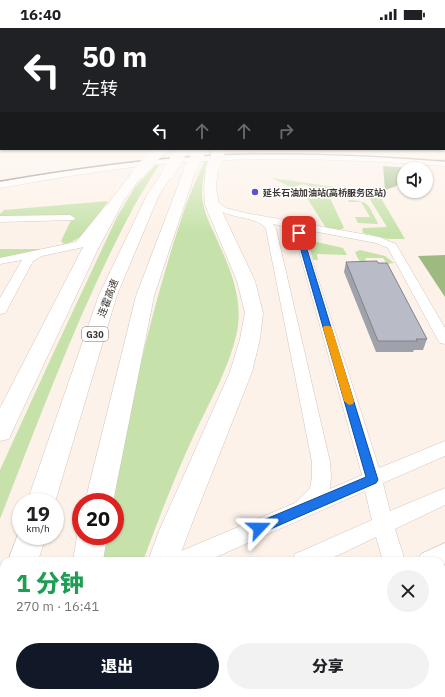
<!DOCTYPE html>
<html lang="zh">
<meta charset="utf-8">
<style>
:root{--surface:#fff;--page:#f2f2f2;--text:#202124;--muted:#757577;--accent:#111827}
body{margin:0;font-family:"IBM Plex Sans","Noto Sans SC",sans-serif;background:var(--page);color:var(--text);height:100vh;display:flex;flex-direction:column;font-size:15px;white-space:nowrap}
*{box-sizing:border-box;margin:0}
p{font-size:13px;color:var(--muted)}
.icon{flex:none;width:22px;height:22px;fill:none;stroke:currentColor;stroke-width:2;stroke-linecap:round;stroke-linejoin:round}
.map{position:relative;flex:1;overflow:hidden}
.details{position:absolute;left:0px;top:529px;width:445px;height:140px;display:flex;flex-direction:column;background:var(--surface);border-radius:12px 12px 0 0;box-shadow:0 1px 3px #0004}
.details>*{flex:none}
.hud{position:absolute;left:0px;top:0px;width:445px;height:122px;box-shadow:0 1px 3px #0004;background:#202124;color:#fff;overflow:hidden}
.buttons{position:absolute;left:397px;top:134px;display:grid;gap:8px}
.buttons a{display:grid;place-items:center;width:36px;height:36px;border-radius:50%;background:var(--surface);box-shadow:0 1px 3px #0004;font-size:20px}
.speed{position:absolute;left:12px;top:465px;display:flex;gap:8px;font-size:20px;font-weight:700;text-align:center}
.speed>*{display:grid;place-content:center;width:52px;height:52px;border-radius:50%;background:var(--surface);box-shadow:0 1px 3px #0004;line-height:1}
.speed small{font-size:10px;font-weight:400}
.speed .limit{border:6px solid #d22;background:#fff;color:#111}
.pin{position:absolute;display:grid;place-items:center;width:34px;height:34px;color:#fff;margin:-17px;border-radius:8px;box-shadow:0 2px 6px #0006}
.me{position:absolute;width:44px;margin:-22px;rotate:67deg;stroke-linejoin:round;filter:drop-shadow(0 0 3px #0008)}
.turn{display:flex;align-items:center;gap:14px;height:84px;padding:0 16px;font-size:18px}
.turn .icon{width:52px;height:52px;stroke-width:2.5}
.turn b{display:block;font-size:28px;line-height:34px}
.lanes{display:flex;align-items:center;height:38px;padding:0 16px;background:#0003;justify-content:center;gap:20px;direction:ltr}
.lanes .off{opacity:.35}
.round{display:grid;place-items:center;flex:none;width:42px;height:42px;border-radius:21px;background:var(--page)}
.summary{display:flex;align-items:center;justify-content:space-between;height:68px;padding:0 16px}
h1{font-size:24px;font-weight:800;line-height:30px;color:#1e9e55}
.button{display:flex;gap:8px;margin-top:auto;padding:8px 16px}
.button a{flex:1;height:46px;border-radius:24px;background:var(--accent);color:#fff;font-size:16px;font-weight:800;line-height:46px;text-align:center}
.button a+a{background:var(--page);color:var(--text)}
.status{display:flex;justify-content:space-between;align-items:center;height:28px;padding:0 20px;background:var(--surface);direction:ltr}
.status svg{height:11px;fill:currentColor}
.map>svg:first-child{display:block}
.green{fill:#c6e2aa}
.forest{fill:#9eba80}
.lines{fill:none;stroke-linecap:round;stroke-linejoin:round}
.minor-casing{stroke:#d1c6be;stroke-width:1}
.major-casing{stroke:#d1c6be;stroke-width:1}
.highway-casing{stroke:#d1c6be;stroke-width:1}
.minor{fill:#fff;fill-rule:evenodd}
.major{fill:#fff;fill-rule:evenodd}
.highway{fill:#fff;fill-rule:evenodd}
.rail{stroke:#7c7670;stroke-width:1.5}
.highway-bridge-casing{stroke:#d1c6be;stroke-width:12;stroke-linecap:butt}
.highway-bridge{stroke:#fff;stroke-width:12}
.wall{fill:#9fa1ab}
.building{fill:#b9bbc7;stroke:#82838b}
.route{fill:#1a73e8;stroke:#114b97}
.slow{fill:#f59e0b}
.poi-dot{fill:#5b53cb;stroke:#fff;stroke-width:1.5}
.labels{text-anchor:middle;dominant-baseline:central;stroke-width:3;stroke-linejoin:round;paint-order:stroke}
.far-poi-label{font-size:9px;font-weight:bold;fill:#393531;stroke:#fff;text-anchor:start}
.shield{fill:#fff;stroke:#74726f;stroke-width:1}
.shield-label{font-size:9px;font-weight:bold;fill:#393531}
.street-label{font-size:10px;fill:#393531;stroke:#fff}
</style>
<div class="status"><b>16:40</b><svg viewBox="0 0 49 12"><path d="M0 12V9h3v3zM5 12V6h3v6zM10 12V3h3v9zM15 12V0h3v12zM26 1h20v11H26zM47 4h2v5h-2z"/></svg></div>
<div class="map">
<svg width="445" height="669" viewBox="0 0 445 669">
<rect width="100%" height="100%" fill="#fdf2e9"/>
<!-- green -->
<g class="green">
<path d="M210 121H213C207 135 202 150 202 165 202 178 208 193 214 205 227 234 242 264 238 298 232 335 210 373 194 407 175 448 159 490 143 533H98L103 508H115V474H110C131 375 152 276 185 180 192 160 202 140 210 121Z"/>
<path d="M168 123C156 142 144 160 133 180 80 280 41 386 0 491V442L52 328 117 189 135 159Z"/>
<path d="M272 150 378 165 405 211H388L363 205 362 201 364 200 387 199 369 170H330L344 200 339 202 326 200 307 170 303 169 321 162 302 156 295 159 306 164 299 166 293 164 297 162Z"/>
<path d="M349 172C371 173 368 178 378 195L377 196 358 195 355 189H370L361 174H348Z"/>
<path d="M108 173C96 190 86 212 64 216L61 213 73 188 0 189V186L4 182Z"/>
<path d="M317 214 343 220 347 227 317 226 318 232H313L309 217Z"/>
<path d="M0 221H40L41 222 0 230Z"/>
<path d="M360 222 385 228 394 235 387 236 383 230H365L367 235C359 236 358 230 355 224Z"/>
</g>
<!-- forest -->
<g class="forest">
<path d="M383 138 410 140 404 141C404 156 398 158 385 162Z"/>
<path d="M445 227V269L418 228Z"/>
</g>
<g class="lines">
<defs>
<g id="minor">
<path d="M212 170 226 180 245 185 379 209 396 216 397 218 445 300V316L440 315 438 312 388 220 376 215 302 201 379 440 445 413V428L383 455 390 483 445 460V477L395 501 405 533H383L376 509 326 533H292L295 526 372 492 365 463 207 533H171L174 526 295 475 310 460 312 449V434L266 201C257 186 222 193 207 173ZM273 196 283 198 294 205 362 447 330 461 331 449 330 434 276 201Z"/>
<path d="M109 176 114 179 84 219 42 228 33 233 7 282 5 285 0 286V270L22 232 0 236V230L76 214 106 177Z"/>
<path d="M70 187 75 190 74 192 0 194V188Z"/>
<path d="M445 515V536L441 538V533H418L421 526Z"/>
<path d="M445 581V605L441 607V583Z"/>
<path d="M441 654 445 657V669H423L422 665H441Z"/>
<path d="M147 665H180L179 669H146Z"/>
<path d="M303 665H336L335 669H302Z"/>
</g>
<path id="major" d="M252 125 349 127 445 132V138C360 132 274 128 188 134 125 138 62 149 0 160V154C84 139 167 128 252 125Z"/>
<g id="highway">
<path d="M212 138 216 139 218 141 216 159 219 177 255 253 263 285 260 311 252 344 189 503 178 533H148L159 503 230 344 240 311 245 285 237 253 205 177 204 159 206 141 208 139Z"/>
<path d="M190 139 194 140 196 142 154 268 113 474H85L136 268 184 142 186 140Z"/>
<path d="M138 141 142 142 144 145 124 172 97 223 12 404 9 411 0 413V380L81 223 111 172 134 142Z"/>
<path d="M168 141 172 142 174 145 159 167 117 267 55 474H27L99 267 147 167 164 142Z"/>
<path d="M21 498V508H46L38 533H8Z"/>
<path d="M81 500V508H107L103 533H73L77 508Z"/>
<path d="M4 580V627L0 628V582Z"/>
<path d="M43 665H81L80 669H42Z"/>
<path d="M110 665H148L147 669H109Z"/>
</g>
</defs>
<!-- minor casing -->
<use href="#minor" class="minor-casing"/>
<!-- major casing -->
<use href="#major" class="major-casing"/>
<!-- highway casing -->
<use href="#highway" class="highway-casing"/>
<!-- minor -->
<use href="#minor" class="minor"/>
<!-- major -->
<use href="#major" class="major"/>
<!-- highway -->
<use href="#highway" class="highway"/>
<!-- rail -->
<path class="rail" d="M0 153C65 142 130 132 196 128 279 123 362 127 445 133"/>
<defs>
<g id="highway-bridge">
<path d="M212 141 220 121"/>
<path d="M190 142 201 121"/>
<path d="M138 145 160 121"/>
<path d="M168 145 182 121"/>
</g>
</defs>
<!-- highway-bridge casing -->
<use href="#highway-bridge" class="highway-bridge-casing"/>
<!-- highway-bridge -->
<use href="#highway-bridge" class="highway-bridge"/>
</g>
<!-- wall -->
<path class="wall" d="M346 234 378 235 427 311 423 322H414L413 324H376L344 244Z"/>
<!-- building -->
<path class="building" d="M377 233 378 235H387L427 311H416L417 313H378L346 234Z"/>
<!-- sky -->
<linearGradient id="sky" x2="0" y2="1"><stop stop-color="#80b8e8"/><stop offset="0.54" stop-color="#fef9f5"/><stop offset="1" stop-color="#fef9f5" stop-opacity="0"/></linearGradient>
<rect width="445" height="205" fill="url(#sky)"/>
<!-- route -->
<path class="route" d="M299 203 302 205 378 452 376 455 259 506 254 504 252 500 254 496 366 449 296 205Z"/>
<!-- slow -->
<path class="slow" d="M324 298H330L332 300 354 373 353 376 349 377 344 373 323 300Z"/>
<!-- markers -->
<circle class="poi-dot" cx="255" cy="164" r="4"/>
<g class="labels">
<!-- far-poi labels -->
<g class="far-poi-label">
<text x="263" y="164">延长石油加油站(高桥服务区站)</text>
</g>
<!-- shield labels -->
<rect class="shield" x="82" y="299" width="26" height="14" rx="3"/>
<g class="shield-label">
<text x="95" y="306">G30</text>
</g>
<!-- street labels -->
<g class="street-label">
<text transform="translate(108 270) rotate(-69)">连霍高速</text>
</g>
</g>
</svg>
<div class="buttons">
<a><svg class="icon" aria-label="sound" viewBox="0 0 24 24"><path d="M4 9h4l5-4v14l-5-4H4zM17 9q2 3 0 6"/></svg></a>
</div>
<div class="speed"><div>19<small>km/h</small></div><div class="limit">20</div></div>
<div class="pin" style="left:299px;top:205px;background:#d93025"><svg class="icon" aria-label="arrive" viewBox="0 0 24 24"><path d="M6 21V4h12l-3 4 3 4H6"/></svg></div>
<svg class="me" style="left:259px;top:500px" viewBox="-20 -20 40 40"><path d="M0-17L14 15 0 8-14 15z" fill="#1a73e8" stroke="#fff" stroke-width="4"/></svg>
<div class="hud">
<div class="turn"><svg class="icon" aria-label="left" viewBox="0 0 24 24"><path d="M17 20v-9H6M10 6l-5 5 5 5"/></svg><div><b>50 m</b>左转</div></div>
<div class="lanes"><svg class="icon" aria-label="left" viewBox="0 0 24 24"><path d="M17 20v-9H6M10 6l-5 5 5 5"/></svg><svg class="icon off" aria-label="ahead" viewBox="0 0 24 24"><path d="M12 20V5M6 11l6-6 6 6"/></svg><svg class="icon off" aria-label="ahead" viewBox="0 0 24 24"><path d="M12 20V5M6 11l6-6 6 6"/></svg><svg class="icon off" aria-label="right" viewBox="0 0 24 24"><path d="M7 20v-9h11M14 6l5 5-5 5"/></svg></div>
</div>
<section class="details">
<div class="summary"><div><h1>1 分钟</h1><p>270 m · 16:41</p></div><a class="round"><svg class="icon" aria-label="close" viewBox="0 0 24 24"><path d="M6 6l12 12M18 6L6 18"/></svg></a></div>
<div class="button"><a>退出</a><a>分享</a></div>
</section>
</div>
